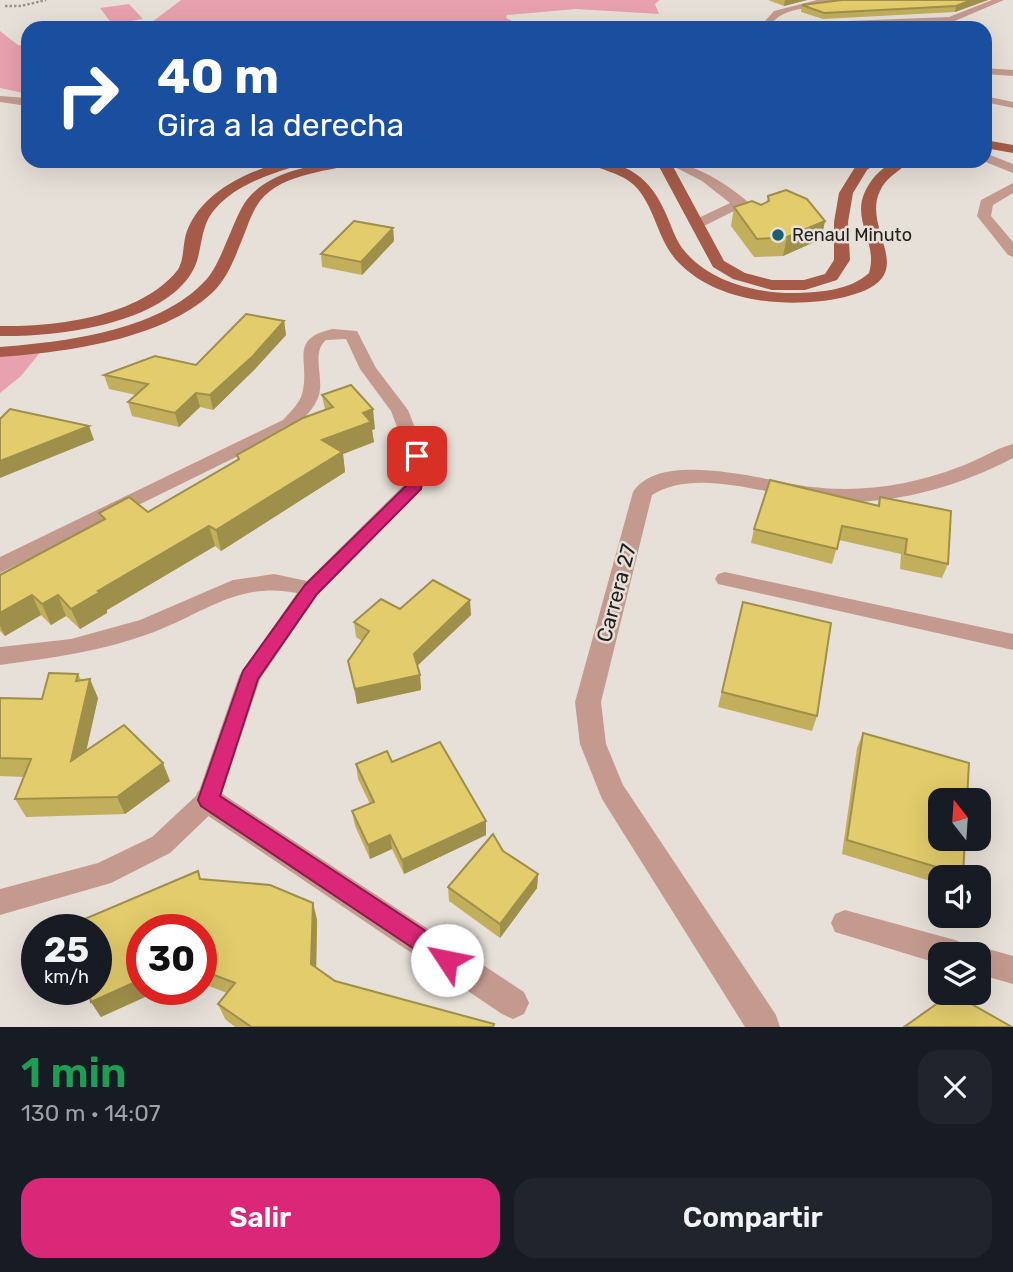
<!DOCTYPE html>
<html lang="es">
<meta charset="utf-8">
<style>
:root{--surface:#171b24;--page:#20242c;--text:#f1f3f6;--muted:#9ea1a6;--accent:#db2777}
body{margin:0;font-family:Rubik,sans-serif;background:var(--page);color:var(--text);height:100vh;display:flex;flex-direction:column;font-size:26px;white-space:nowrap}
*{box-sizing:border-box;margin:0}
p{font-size:23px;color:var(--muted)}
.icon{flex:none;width:38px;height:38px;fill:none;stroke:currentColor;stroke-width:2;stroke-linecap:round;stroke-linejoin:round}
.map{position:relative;height:1027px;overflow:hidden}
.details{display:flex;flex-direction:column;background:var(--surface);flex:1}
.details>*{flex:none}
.guide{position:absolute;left:21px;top:21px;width:971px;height:147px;border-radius:21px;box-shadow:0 7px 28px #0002;background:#1a4fa0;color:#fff;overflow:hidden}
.needle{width:46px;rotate:343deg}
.fabs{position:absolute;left:928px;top:788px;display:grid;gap:14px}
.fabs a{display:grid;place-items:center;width:63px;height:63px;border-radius:14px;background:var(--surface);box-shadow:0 7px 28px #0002;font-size:35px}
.speed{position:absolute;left:21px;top:914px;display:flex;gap:14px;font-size:35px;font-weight:700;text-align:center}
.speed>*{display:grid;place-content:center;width:91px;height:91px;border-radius:50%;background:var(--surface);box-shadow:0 7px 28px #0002;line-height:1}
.speed small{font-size:18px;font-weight:400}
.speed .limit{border:10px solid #d22;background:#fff;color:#111}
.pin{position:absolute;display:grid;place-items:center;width:60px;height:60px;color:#fff;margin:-30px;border-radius:14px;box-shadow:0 4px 10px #0006}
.me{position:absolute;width:77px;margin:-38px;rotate:304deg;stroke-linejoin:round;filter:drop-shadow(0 0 5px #0008)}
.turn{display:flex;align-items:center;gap:24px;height:147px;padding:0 21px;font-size:32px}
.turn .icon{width:91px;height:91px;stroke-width:2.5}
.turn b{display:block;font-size:49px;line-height:60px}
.round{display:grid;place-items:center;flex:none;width:74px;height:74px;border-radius:21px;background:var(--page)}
.headline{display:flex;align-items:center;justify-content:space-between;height:119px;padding:0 21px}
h1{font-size:42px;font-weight:600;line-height:52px;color:#1e9e55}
.primary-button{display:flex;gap:14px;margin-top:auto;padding:14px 21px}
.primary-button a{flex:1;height:80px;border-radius:21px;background:var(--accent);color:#fff;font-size:28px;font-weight:600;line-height:80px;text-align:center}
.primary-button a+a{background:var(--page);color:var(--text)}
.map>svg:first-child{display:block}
.green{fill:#e8a1af}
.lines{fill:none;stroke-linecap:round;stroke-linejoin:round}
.path{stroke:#98938d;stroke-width:2.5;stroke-dasharray:2.5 2;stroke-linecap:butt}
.lane{fill:#c49a8e;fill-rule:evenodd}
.street{fill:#c49a8e;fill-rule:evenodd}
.primary{fill:#a55b47;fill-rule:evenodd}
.wall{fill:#c2af5c}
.shaded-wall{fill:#9e8f4b}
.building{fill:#e2cc6b;stroke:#9e8f4b;stroke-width:2}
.route{fill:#db2777;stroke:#8e194d;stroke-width:2}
.poi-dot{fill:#185f70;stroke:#e7e0d9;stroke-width:2.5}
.labels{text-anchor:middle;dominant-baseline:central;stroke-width:5;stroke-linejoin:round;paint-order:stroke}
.far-poi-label{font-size:18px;fill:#211f1c;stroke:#e7e0d9;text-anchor:start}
.street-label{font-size:21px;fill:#211f1c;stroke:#e7e0d9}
</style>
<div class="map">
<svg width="1013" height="1027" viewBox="0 0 1013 1027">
<rect width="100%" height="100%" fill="#e7e0d9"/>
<!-- green -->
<g class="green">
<path d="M181 0H660L655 4 659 14 576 9 507 15 506 18 526 28H144Z"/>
<path d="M129 4 143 19 112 24 100 8Z"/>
<path d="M0 31 18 45 28 47V94L0 88Z"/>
<path d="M0 349 42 350 21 376 0 393Z"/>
</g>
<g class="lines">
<!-- path -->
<path class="path" d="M5 6H21L46 0"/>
<!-- lane -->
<g class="lane">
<path d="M817 0H850C826 13 791 0 771 24L949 17 992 0H1004L950 23 759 28 774 11Z"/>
<path d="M985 96 1013 102V108L985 102Z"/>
<path d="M663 161C696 161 742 193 764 217L757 221 738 209 702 227H692V221L730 203 702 181Z"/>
<path d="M333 329 357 331 376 368 408 410 426 456 424 485 318 594 260 679 217 808 170 853 111 883 0 915V889L98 863 152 837 198 794 239 676 297 593C240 581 204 613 154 632 104 651 52 658 0 665V647L71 639 140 620 233 580 274 574 307 581 406 483 408 456 391 411 360 369 346 339 326 340C311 352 324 378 319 395 315 408 304 418 295 428L0 573V557L283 420C290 412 299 404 302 394 311 361 287 339 333 329Z"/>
<path d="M725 572 1013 634V650L718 584 715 579 718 574Z"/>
<path d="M845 910 955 940 965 944 968 951 978 946 1013 956V984L978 974V954H940V964L835 932 831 923 835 914Z"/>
</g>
<!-- street -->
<g class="street">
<path d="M985 68 1013 70V76L985 74Z"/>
<path d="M0 96 28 98V106L0 102Z"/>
<path d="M985 153 1013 164V173L983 161Z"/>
<path d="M1013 183V193L993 205 991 216 1013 242V257L1008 255 977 216 981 200Z"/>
<path d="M1013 444V458C960 486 897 504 837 502 782 501 700 464 652 495L601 702 606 744 623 785 776 1015 780 1027H745L602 799 580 744 575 702 633 492C661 448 770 482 812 487 861 493 913 485 959 467 977 461 994 449 1013 444Z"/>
<path d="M208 788 218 791 524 992 529 1003 524 1014 513 1019 502 1014 198 809 194 800 198 791Z"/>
</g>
<!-- primary -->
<g class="primary">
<path d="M985 140 1013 145V153L985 148Z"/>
<path d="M284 161H305C297 167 285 169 275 173 254 180 231 191 216 208 198 227 204 252 192 272 161 325 55 337 0 336V326C55 327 138 317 176 272 185 262 182 244 187 231 203 191 245 173 284 161Z"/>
<path d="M334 161H359L357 164C324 172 275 174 256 207 249 219 245 234 239 247 233 263 225 281 212 293 161 340 66 352 0 357V347C64 342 155 331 202 284 214 273 220 257 226 243 232 230 237 215 244 204 264 174 302 168 334 161Z"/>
<path d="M587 161C627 161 650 177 666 214 671 225 675 238 682 248 708 282 757 294 798 293 823 292 850 290 869 273 880 237 841 215 876 175 887 164 894 161 910 161 900 171 886 177 880 191 865 221 899 256 882 278 874 289 858 293 845 297 792 309 719 304 679 263 657 241 656 207 634 185 620 172 600 171 587 161Z"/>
<path d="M656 161H670L724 261 745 273 772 280H804L825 274 834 260V222L839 193 857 164 863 161H879L867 170 853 193 848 222 850 260 837 280 805 290H772L733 279 713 267Z"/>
</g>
</g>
<!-- wall -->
<g class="wall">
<path d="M768 0H807L784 6Z"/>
<path d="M843 0H988L955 12 823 19 801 12 802 5Z"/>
<path d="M768 196 825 221 821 239 783 256 754 257 731 226 734 207 761 205 767 202Z"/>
<path d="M393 228 394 241 362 275 322 267 321 254Z"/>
<path d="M284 321 286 335 255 369 213 410 200 407 179 427 132 416 128 402 136 395 109 389 104 375 196 365Z"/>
<path d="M322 395 375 429 372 430 374 442 343 454 345 472 221 551 215 546 107 610V613L80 629 66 616 51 625 41 615 5 636 0 631V575L102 521 99 513 148 512 238 460 237 455 325 410Z"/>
<path d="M880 497 948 564 942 578 900 569 901 554 839 540 832 564 751 543 754 529 877 506Z"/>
<path d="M743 602 817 716 812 731 718 707Z"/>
<path d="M400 609 471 615 417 666 420 675 421 690 357 704 348 661 362 641 356 637 354 622Z"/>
<path d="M78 674 81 680 98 698 86 751 170 781 125 814 26 817 15 799 24 777 0 776V698L42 699Z"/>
<path d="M863 733 963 875 962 877H940V884L842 854 857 748Z"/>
<path d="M392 762 486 821V835L404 874 392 849 370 859 355 826 352 811 370 804 358 779 356 764Z"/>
<path d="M503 851 538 874 537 888 500 938 449 901 448 887Z"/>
<path d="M201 879 313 903 317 920 316 967 335 981 494 1024V1027H235L225 1019 218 1004 227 993 201 983V929L101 1017 91 1002Z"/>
</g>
<!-- shaded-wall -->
<g class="shaded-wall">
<path d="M785 0H807L784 6Z"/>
<path d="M972 0H988L955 12 956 6Z"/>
<path d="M825 221 821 239 783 256 787 237Z"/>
<path d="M393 228 394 241 362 275 361 262Z"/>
<path d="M284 321 286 335 255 369 213 410 210 395Z"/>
<path d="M196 393 200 407 179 427 175 413Z"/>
<path d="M373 409 375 429 372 430 374 442 343 454 345 472 221 551 216 530 322 440 363 413Z"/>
<path d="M89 426 94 440 0 478V461Z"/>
<path d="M209 526 215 546 107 610V613L80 629 71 609 98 591Z"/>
<path d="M32 595 41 615 5 636 0 626V613Z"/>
<path d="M58 595 66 616 51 625 42 604Z"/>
<path d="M470 600 471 615 415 668 414 654Z"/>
<path d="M420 675 421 690 357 704 355 689Z"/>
<path d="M90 679 98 698 80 779 71 761Z"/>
<path d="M163 763 170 781 125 814 117 797Z"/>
<path d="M486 821V835L404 874 402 860Z"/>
<path d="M390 835 392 849 370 859 368 845Z"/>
<path d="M538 874 537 888 500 938V924Z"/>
<path d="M313 903 317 920 316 980 311 964Z"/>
<path d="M142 979V989H163L101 1017 91 1002Z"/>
</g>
<!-- building -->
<g class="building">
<path d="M842 0H972L956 6 824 13 802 5Z"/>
<path d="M786 190 807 199 825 221 787 237 757 239 734 207 752 201 761 205 769 201 768 196Z"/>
<path d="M354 221 393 228 361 262 321 254Z"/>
<path d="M246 314 284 321 253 356 210 395 196 393 175 413 128 402 148 384 104 375 155 356 196 365Z"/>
<path d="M351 385 373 409 363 413 371 422 322 440 342 452 216 530 209 526 98 591 100 592 71 609 58 595 42 604 32 595 0 613V575L105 519 99 513 129 497 148 512 239 459 237 455 303 418 333 407 322 395Z"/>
<path d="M10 409 89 426 0 461V419Z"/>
<path d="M770 480 879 506 880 497 951 511 948 564 905 554 907 539 842 526 837 549 754 529Z"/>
<path d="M433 580 470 600 414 654 420 675 355 689 348 661 369 631 354 622 381 599 400 609Z"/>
<path d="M743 602 831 623 817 716 722 692Z"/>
<path d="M49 673 78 674 76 681 90 679 71 761 124 725 163 763 117 797 15 799 31 759 0 758V698L42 699Z"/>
<path d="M863 733 969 763 967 800H940V838H965L963 875 847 840Z"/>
<path d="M440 742 486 821 402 860 390 835 368 845 352 811 374 802 356 764 387 751 392 762Z"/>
<path d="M493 834 503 851 538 874 500 924 448 887Z"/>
<path d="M198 871 200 879 270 885 313 903 311 964 335 981 494 1024 493 1027H250V1026L218 1004 235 983 201 970V929H142V979L91 1002 88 989H96V929H76L75 923Z"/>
<path d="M952 993 1012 1027H904Z"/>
</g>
<!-- route -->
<path class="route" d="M417 451 425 456 421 489 317 594 258 679 220 796 456 951 459 960 456 968 447 971 201 806 198 800 243 671 305 585 408 484 410 456Z"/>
<!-- markers -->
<circle class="poi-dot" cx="778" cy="235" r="7"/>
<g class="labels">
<!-- far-poi labels -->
<g class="far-poi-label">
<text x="792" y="235">Renaul Minuto</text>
</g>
<!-- street labels -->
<g class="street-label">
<text transform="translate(616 593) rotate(-75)">Carrera 27</text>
</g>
</g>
</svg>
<div class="fabs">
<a><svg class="needle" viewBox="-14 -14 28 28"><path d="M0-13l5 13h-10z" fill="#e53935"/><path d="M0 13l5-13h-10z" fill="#9ea1a6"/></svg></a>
<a><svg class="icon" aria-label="sound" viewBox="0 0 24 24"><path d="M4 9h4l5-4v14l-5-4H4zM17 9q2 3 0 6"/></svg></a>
<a><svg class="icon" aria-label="layers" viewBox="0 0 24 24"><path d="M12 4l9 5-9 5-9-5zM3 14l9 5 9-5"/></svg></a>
</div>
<div class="speed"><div>25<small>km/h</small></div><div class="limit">30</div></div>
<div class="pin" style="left:417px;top:456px;background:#d93025"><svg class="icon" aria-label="arrive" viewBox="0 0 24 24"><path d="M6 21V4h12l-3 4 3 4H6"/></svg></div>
<svg class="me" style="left:447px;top:960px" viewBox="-20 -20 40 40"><circle r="19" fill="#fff"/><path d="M0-13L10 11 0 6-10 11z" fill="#db2777"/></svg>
<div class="guide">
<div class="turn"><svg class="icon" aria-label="right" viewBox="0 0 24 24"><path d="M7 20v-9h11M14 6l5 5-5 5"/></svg><div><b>40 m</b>Gira a la derecha</div></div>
</div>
</div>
<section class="details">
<div class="headline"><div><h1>1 min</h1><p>130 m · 14:07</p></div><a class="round"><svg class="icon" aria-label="close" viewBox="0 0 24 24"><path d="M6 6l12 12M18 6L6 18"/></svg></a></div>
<div class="primary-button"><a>Salir</a><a>Compartir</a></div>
</section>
